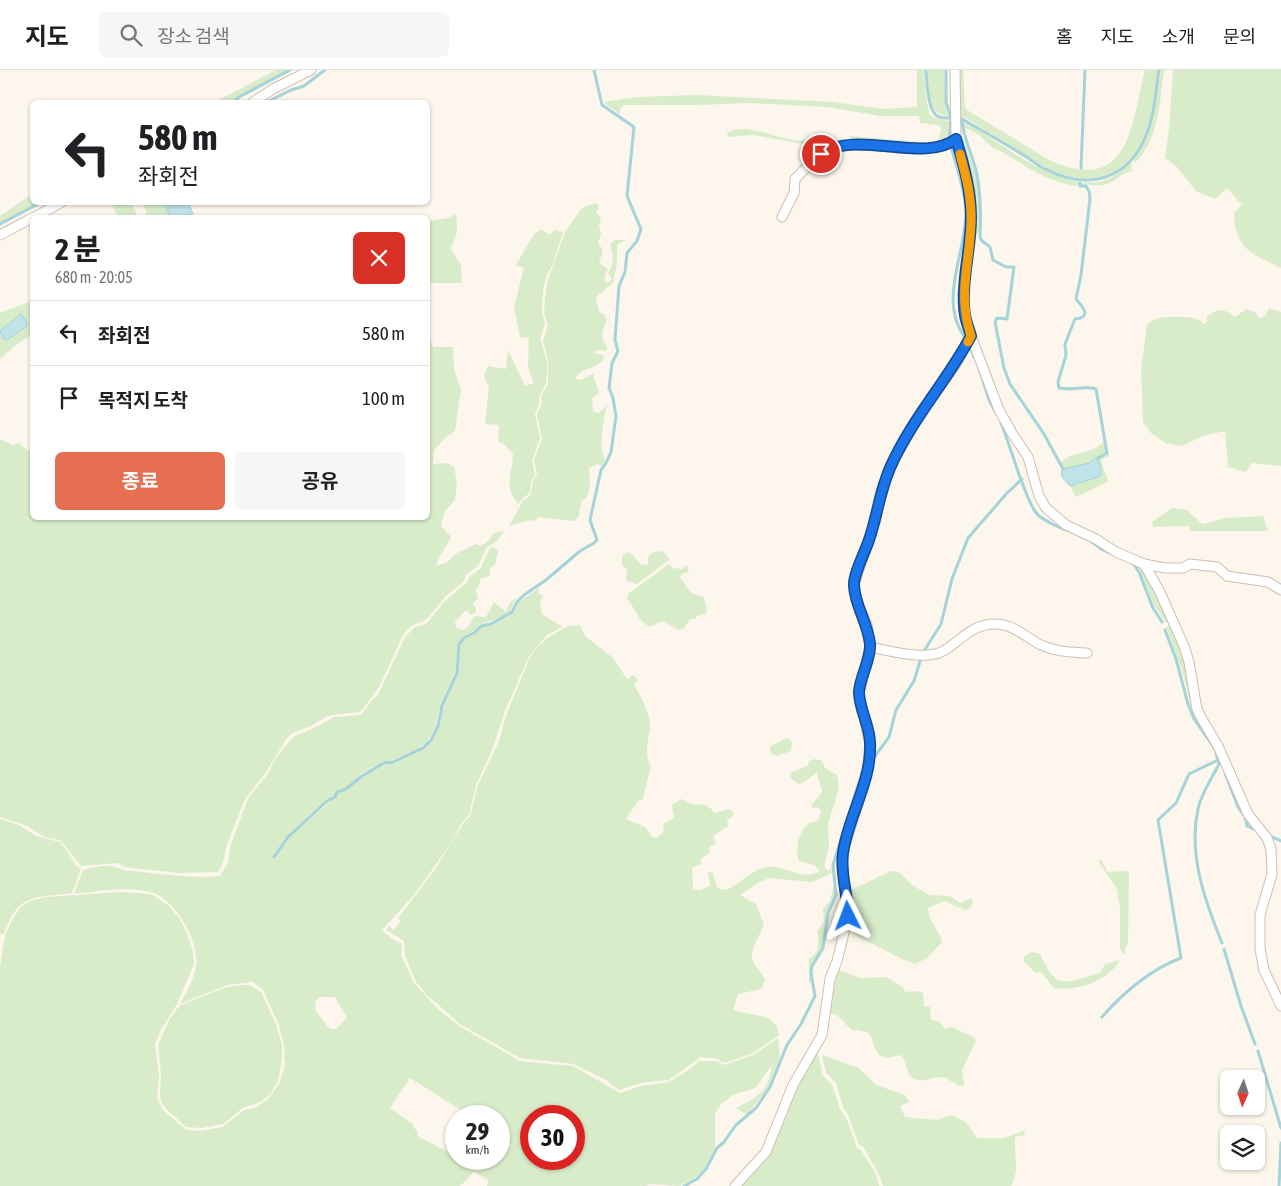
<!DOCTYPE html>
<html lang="ko">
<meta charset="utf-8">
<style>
:root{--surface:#fff;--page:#f6f6f6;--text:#202124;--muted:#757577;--line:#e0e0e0;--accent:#e76f51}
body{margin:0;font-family:"Asap Condensed","Noto Sans KR",sans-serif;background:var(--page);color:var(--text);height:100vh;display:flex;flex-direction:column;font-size:19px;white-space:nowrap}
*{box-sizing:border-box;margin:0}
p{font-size:16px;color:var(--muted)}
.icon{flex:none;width:28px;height:28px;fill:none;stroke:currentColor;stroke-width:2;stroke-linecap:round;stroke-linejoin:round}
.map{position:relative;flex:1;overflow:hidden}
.panel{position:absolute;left:30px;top:145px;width:400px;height:305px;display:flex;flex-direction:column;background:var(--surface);border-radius:8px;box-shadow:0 1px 4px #0004}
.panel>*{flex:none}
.top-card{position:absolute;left:30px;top:30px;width:400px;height:105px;border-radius:8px;box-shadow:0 1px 4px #0004;background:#fff;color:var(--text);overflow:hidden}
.needle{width:32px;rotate:183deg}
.tools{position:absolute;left:1220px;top:1000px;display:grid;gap:10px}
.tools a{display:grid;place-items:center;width:45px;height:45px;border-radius:8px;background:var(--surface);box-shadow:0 1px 4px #0004;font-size:25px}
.speed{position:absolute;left:445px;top:1035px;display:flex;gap:10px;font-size:25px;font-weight:700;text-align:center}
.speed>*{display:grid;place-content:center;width:65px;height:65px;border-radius:50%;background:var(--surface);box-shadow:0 1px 4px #0004;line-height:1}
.speed small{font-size:12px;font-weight:400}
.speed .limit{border:8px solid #d22;background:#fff;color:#111}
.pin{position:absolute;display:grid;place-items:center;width:42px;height:42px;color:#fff;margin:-21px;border:2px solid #fff;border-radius:50%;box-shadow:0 1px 5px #0007}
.me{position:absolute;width:55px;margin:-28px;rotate:357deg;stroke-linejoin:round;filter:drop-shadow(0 0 4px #0008)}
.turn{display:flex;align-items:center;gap:18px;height:105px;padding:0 25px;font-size:22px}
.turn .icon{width:65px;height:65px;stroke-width:2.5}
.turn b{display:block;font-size:35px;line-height:42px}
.round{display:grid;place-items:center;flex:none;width:52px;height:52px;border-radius:8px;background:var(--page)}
.head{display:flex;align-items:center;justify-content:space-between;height:85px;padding:0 25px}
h1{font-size:30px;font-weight:700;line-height:38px}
.button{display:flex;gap:10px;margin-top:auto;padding:10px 25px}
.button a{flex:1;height:58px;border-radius:8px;background:var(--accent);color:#fff;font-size:20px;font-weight:700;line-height:58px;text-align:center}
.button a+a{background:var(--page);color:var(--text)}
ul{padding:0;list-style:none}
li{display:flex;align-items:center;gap:15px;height:65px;padding:0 25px;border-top:1px solid var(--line)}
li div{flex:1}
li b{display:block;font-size:19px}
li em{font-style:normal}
header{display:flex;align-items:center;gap:30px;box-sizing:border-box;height:70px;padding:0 25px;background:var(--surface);border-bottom:1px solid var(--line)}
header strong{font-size:24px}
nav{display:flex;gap:28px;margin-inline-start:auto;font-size:18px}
.search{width:350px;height:45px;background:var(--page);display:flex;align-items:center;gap:12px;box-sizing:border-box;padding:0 18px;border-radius:8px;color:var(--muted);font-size:19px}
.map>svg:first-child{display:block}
.green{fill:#d8ecc9;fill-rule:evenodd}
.water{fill:#bfe3e8;stroke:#a5d3da}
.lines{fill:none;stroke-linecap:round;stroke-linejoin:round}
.stream{stroke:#a5d3da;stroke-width:3}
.street-casing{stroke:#d1beb0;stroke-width:11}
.street{stroke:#fff;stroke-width:9}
.route-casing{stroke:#114b97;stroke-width:12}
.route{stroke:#1a73e8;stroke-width:9}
.slow{stroke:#f59e0b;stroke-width:9}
</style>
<header>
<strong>지도</strong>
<div class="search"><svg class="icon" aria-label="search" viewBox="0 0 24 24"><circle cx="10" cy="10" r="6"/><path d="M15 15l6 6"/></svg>장소 검색</div>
<nav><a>홈</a><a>지도</a><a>소개</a><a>문의</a></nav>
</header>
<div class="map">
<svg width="1281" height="1116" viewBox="0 0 1281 1116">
<rect width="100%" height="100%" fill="#fdf6ec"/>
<!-- green -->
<g class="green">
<path d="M276 0H287L237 27 231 32H215Z"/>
<path d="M917 0H924L926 28 930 45 938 49 949 51 946 73 820 77 753 65 728 67 727 63C750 48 794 81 811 67L845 71 849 69 850 66 935 73 939 69 941 58 938 55 920 53 919 46H881L827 37 750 33 697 35H624L620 39V44L603 32 638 27 696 25 832 32 883 39 917 37Z"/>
<path d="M928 0H944L945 36 948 46C926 44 929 17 928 0Z"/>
<path d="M958 0H963L965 37 967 40 1049 90C1130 126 1131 56 1145 0H1158C1155 21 1153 43 1145 64 1128 107 1089 119 1048 99 1026 87 1005 71 983 59 975 54 968 48 959 46Z"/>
<path d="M1161 0H1164C1159 34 1160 68 1134 94V88C1154 62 1156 32 1161 0Z"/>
<path d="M1173 0H1281V198C1253 184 1235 180 1234 143L1242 135 1227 118 1215 129 1196 121 1177 97 1165 88 1169 59Z"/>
<path d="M964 51C1000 72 1059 122 1103 111 1113 108 1124 99 1131 91L1132 101C1123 102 1117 110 1109 113 1101 117 1092 115 1083 114L1082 112H1079L1078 116C1047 113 1023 94 997 79L995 80 979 65 964 57Z"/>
<path d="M959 57 961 58C963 74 971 87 975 103 980 122 980 143 979 162L974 165C975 148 976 131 973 114 970 94 961 77 959 57Z"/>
<path d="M32 124V132L38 133 0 152V146Z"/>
<path d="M111 133H132L138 147H118Z"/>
<path d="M143 133H164L170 147H148Z"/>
<path d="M596 133 599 137 596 142 601 149 599 155 601 164 598 173 603 180 599 193 608 199 605 205V213L612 210 608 203C615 194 613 184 610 174L615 170H626L617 175C618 189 616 200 613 213L596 227 599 242 604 244 607 249C602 263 599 265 608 278L606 281 596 280 594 283 603 285 604 288C595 302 584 295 575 308L580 310 593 304 599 323 592 328 593 342 599 343 607 335 604 348 601 375 605 392 601 396 598 394 589 398 590 416 587 427 581 432 579 445 575 451 537 447V450L525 451 509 456 523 431 530 426 533 411 537 404 534 390 542 369 537 344 542 333 541 327 548 314V290L543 271 548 256 544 242 547 212 565 162 582 138Z"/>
<path d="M456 144C458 157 458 168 450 178L461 195 462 213H428V151L448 148Z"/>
<path d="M542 159 549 165 555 160 563 162 552 196 547 204 543 220 542 242 545 254 540 269 547 291V304L546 313 539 327V333L535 344 540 368 532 391 535 405 531 411 530 422 518 434C503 415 512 406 513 384L503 373 498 372 499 355 485 354 489 318 484 305 488 296 506 299 508 280 525 316 534 313 528 298 529 268 520 267 514 237 524 198 516 195 534 164Z"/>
<path d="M32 231V265L17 274 0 289V266L2 268 11 266 27 256 18 246 0 261V243Z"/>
<path d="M1269 238 1281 242V396L1252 393 1246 402 1228 397 1225 361 1203 366 1182 376 1165 373 1151 363 1143 352 1141 299 1147 255 1153 250 1164 247H1189L1200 250 1203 254H1206L1207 247C1216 238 1225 238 1235 247L1246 239 1255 242 1260 249 1265 246Z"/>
<path d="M428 264 433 277H453L454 299 461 319 455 361 447 366 434 380 433 394 447 393 454 397 457 412 455 430 445 441 441 456 451 467C447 477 438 485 437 495L446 493 457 483 476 474 481 476 488 471 494 463 504 461 497 471 487 477 478 496 467 504 463 512 446 526 426 550 411 556 403 565 379 617 363 639 359 642 332 645 324 648 309 657 292 663 287 668 266 702 245 729 227 774 223 793 218 802 178 803 124 797 117 793 81 796 60 770 44 767 27 756 0 747V369L13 375 19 373 32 384V448H428Z"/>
<path d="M1104 371 1106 383 1089 393 1064 399 1061 393C1073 379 1090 387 1104 371Z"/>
<path d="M1109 383V386L1101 390 1108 412 1076 427 1070 416 1079 414 1102 401 1098 389Z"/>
<path d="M1172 438 1187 440 1202 454 1226 448 1263 446 1268 461H1190L1189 456 1153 457 1152 452Z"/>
<path d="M493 477 498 480 495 495 490 498V506L480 509 479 516 475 520 478 528 473 533 476 538V542L471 545 466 540 455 552 456 557 462 560 467 558 474 546 486 547 494 532 506 542 510 532 524 524 515 530 510 541 499 549 480 554 474 561 464 565 458 573 455 603 440 634 436 656 427 672 414 682 375 696 361 704 346 718 337 721 334 726C320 732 277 774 272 789L288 767 323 738 338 723 347 720 362 707 384 695 394 693 403 687 423 679 437 662 443 635 458 603 460 574 466 567 474 564 481 557 493 555 512 543 517 533 539 518V524L543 526 540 533 542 544 562 557 547 565 529 586 505 641 492 680 476 715 469 745 461 754 449 776 414 825 382 860 391 868 402 874 401 885 414 913 439 940 459 956 520 991 573 996 620 1023 641 1016 669 1012 690 999 699 991H717L724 995 755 984 778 968 780 987 769 1017 747 1045 736 1038C759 1026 768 1022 772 995L755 1018 733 1025 721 1034 715 1044V1078L704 1099 695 1108 679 1116 651 1114 644 1116H487L488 1110 474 1102 460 1116H0V897L5 866 12 850 21 837 32 830 47 827 121 822 151 824 168 835 180 849 188 866 193 882 194 894 177 934 161 960 155 974 159 1006 157 1028 163 1040 185 1059 199 1061 223 1057 244 1040 255 1038 268 1029 279 1014 285 996 284 975 279 955 263 920 253 912 227 915 180 934C186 922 195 909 196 895 199 870 175 828 150 822 135 818 113 819 97 821 89 822 82 824 74 823L83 800C97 797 110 793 123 800 155 803 187 809 220 806L228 793 231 774 248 728 268 704 275 689 293 667 318 656 334 647 361 645 371 631 378 625 405 567 414 558 427 553 445 531 466 513 470 506 480 499 490 478ZM320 927H335L347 948 336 959H330L315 940 316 930ZM410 1008 470 1046H499V1062L506 1068 511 1075 507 1080 499 1072V1089H456V1086L417 1066 418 1062 414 1058V1055L390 1038ZM574 1046V1089H531V1046Z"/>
<path d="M661 481 667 485 669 490 637 514 626 511 627 500 622 494V486L627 482 633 485 641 495 648 494V487L653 482Z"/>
<path d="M1137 493 1144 498 1171 551 1166 553 1154 535Z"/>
<path d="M669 494 673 498 682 499 686 495 689 499 687 503H683L680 507 691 523 704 527 707 539 706 544 698 545 695 549H690L684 558 678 560 663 551C659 552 655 555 651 556 640 556 634 535 627 529L628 524Z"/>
<path d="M580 555 585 566 613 588 627 609 634 605 638 610 634 615C640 625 652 647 650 659 648 670 644 685 651 696L643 729 638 731 626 749 645 757 652 767 656 768 663 763 664 753 674 748 672 735 681 729C685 730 689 734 693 734 703 735 708 733 714 743L731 739 734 745 727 750 728 756 713 766 716 773 709 778 710 783 701 788V794L692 798 693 819 700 820 710 816 708 802 713 803 717 818 726 820C740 815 751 799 767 797 785 795 803 812 820 801L814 795 799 791C795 781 798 761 808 754 812 752 815 752 819 749L821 741 818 737 813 738 811 735C829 717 820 723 817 702L806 711 799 714 793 710 790 706 792 702 807 696 809 691 815 689 822 691 825 698 837 705 839 718 828 754 829 774 824 797 829 801 831 796 832 803 812 812 769 808 758 813 740 825 756 834 764 855C760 865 748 882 753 891 756 899 763 903 765 911L761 919 738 924 733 940C748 946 778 942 779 965L753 983 724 993 717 989 701 987 669 1010 641 1013 619 1020 606 1010 574 994 520 988 460 954 426 924 416 912 405 886 404 871 386 860 389 856 394 860 401 851 398 848 434 801 462 755 470 746 478 715 498 674 507 643 530 587 538 576 549 567 568 556Z"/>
<path d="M1171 555 1188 598 1196 642 1217 679 1247 745 1258 760 1247 755 1246 748 1238 736 1224 695 1220 692 1216 679 1194 646 1182 600 1166 557Z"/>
<path d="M787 668 792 671 791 681 777 686 772 684 770 681 771 676Z"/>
<path d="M0 749 19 755 36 766 60 772 71 787 76 796 81 799 72 823C35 829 19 821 4 864H0Z"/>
<path d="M1102 790 1107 802 1129 801 1128 872 1124 885 1120 879V838L1117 819 1098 791Z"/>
<path d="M891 801 899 802 912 815 929 825 950 826 960 833 971 828 973 832 971 838 965 840 944 831 928 838C928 849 939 861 942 872L927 888 915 894 902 889 853 864 852 861 853 839 849 821Z"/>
<path d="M834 814 835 825 827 843 822 878 811 896V912L809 913V889C820 882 820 873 817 861L824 852 823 839 830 831Z"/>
<path d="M1031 882 1040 884C1058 924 1066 911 1100 903L1105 894 1120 890C1107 912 1078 921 1054 918L1041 902 1036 903 1024 892V887Z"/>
<path d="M837 899 860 908 886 907 903 917 905 922 917 921 923 923 924 936 930 937 931 950 940 952 945 959 952 957 975 968 976 971 962 1000 964 1016 958 1015 944 1007C931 1006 918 1017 909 1004 906 998 906 991 901 985L887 988 879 985C867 968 878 961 852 960L836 944H830L831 915Z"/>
<path d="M240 915H250L261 922 276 954 282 975V989L278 1011 271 1023 262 1031 243 1038 223 1054 201 1058 186 1057 165 1038 161 1032 160 1025 161 1005 158 975 169 950 179 936 223 918Z"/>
<path d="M816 982 819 987 822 1004 832 1015 840 1039 847 1050 857 1078 861 1080 876 1104 879 1116H738L771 1079 776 1070 780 1052 790 1026Z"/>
<path d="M822 985 859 998 876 1015 905 1025 909 1032 900 1036 905 1047 936 1050 952 1045 966 1052 977 1068C985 1068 993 1069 1001 1068 1009 1068 1016 1062 1024 1061L1025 1065 1015 1067C1013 1086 1021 1097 1011 1116H883L878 1102 863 1077 859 1075 849 1047 843 1037 836 1013 826 1003Z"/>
</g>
<!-- water -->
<g class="water">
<path d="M164 133H189L194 147H170Z"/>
<path d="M21 244 27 252V256L7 270 2 268 0 261Z"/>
<path d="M1097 387 1101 396V406L1070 416 1062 407 1061 401 1063 399 1089 393Z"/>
</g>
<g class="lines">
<!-- stream -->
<g class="stream">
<path d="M926 0C927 11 927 42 939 47 942 48 947 48 951 48"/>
<path d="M946 0V32L951 48 949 69"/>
<path d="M233 32 239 27 290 0"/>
<path d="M267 32 291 20 304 16 325 0"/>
<path d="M962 49C963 69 973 85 977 105 981 126 981 146 980 167L982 171 990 177 993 190 1006 197H1014L1007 249 997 248 995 252 1004 298 1010 314 1044 364 1063 399"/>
<path d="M962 49C983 61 1004 73 1025 86 1032 90 1039 97 1047 100 1092 122 1132 107 1148 60 1155 41 1156 20 1159 0"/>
<path d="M951 77C957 98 965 120 966 141 966 184 937 231 966 269"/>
<path d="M1081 98 1085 0"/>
<path d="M1080 113V116H1086L1089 121 1090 129 1081 205 1076 229C1082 236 1093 247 1075 249L1065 274 1066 285 1058 312 1059 318C1072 321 1085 315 1096 319L1107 383 1098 388"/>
<path d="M0 154 42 132"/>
<path d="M970 276 974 287"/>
<path d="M978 295 989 330 996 343"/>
<path d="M1001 353C1009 371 1027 437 1039 446 1047 452 1061 459 1070 461"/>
<path d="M1090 470 1101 479 1114 485"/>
<path d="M1133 493 1139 502 1153 538 1162 552"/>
<path d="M1165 560 1176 589 1188 634 1194 649 1215 679 1219 694C1212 708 1201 724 1198 739 1188 785 1205 831 1222 873"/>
<path d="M924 581 941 554 952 509 968 468 1007 423 1022 409"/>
<path d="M872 690 889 667 896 640 914 611 921 588"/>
<path d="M1225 703 1238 737 1245 747 1247 756 1258 761"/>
<path d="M1270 766 1281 771"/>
<path d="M274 787 288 767 327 731 335 727 337 722 346 719 362 706 384 693 393 692 423 678 431 670 438 656 442 635 457 603 459 574 465 567 474 563 481 556 491 554 512 542 517 532 524 525 546 510 580 481 594 473 597 470 590 450 601 400 606 393 611 382 616 346 613 328 609 318 612 293 618 281 615 270 619 216 625 202 627 183 637 171 641 159 627 126 634 57 602 35 594 0"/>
<path d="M1224 879 1241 936 1255 974"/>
<path d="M1102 947C1124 922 1149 900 1181 888L1158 750 1176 733 1189 704 1218 690"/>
<path d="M1258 981 1281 1058"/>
<path d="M684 1116 697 1109 706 1099 717 1078 724 1072 736 1055 756 1038 770 1017 787 975 801 954 815 926 811 903 812 896 823 878 828 843 836 825 833 795 864 696"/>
<path d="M1279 1116 1281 1073"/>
</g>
<defs>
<g id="street">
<path d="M955 0 956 69 970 122 971 137 970 168 963 223 965 249 971 266 999 340 1012 363 1028 387 1039 426 1046 438 1066 455 1096 469 1116 482 1144 494 1159 520 1184 576 1189 592 1197 639 1202 649 1218 676 1248 744 1267 768 1271 779 1272 804 1260 845V879L1264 900 1281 936"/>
<path d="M253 32 273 19 311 0"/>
<path d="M782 147 794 123 795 109C805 100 817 83 830 79 866 66 926 91 956 69"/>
<path d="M33 148 62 132"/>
<path d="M0 165 32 148"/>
<path d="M1144 494 1165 498H1183L1190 494 1217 497 1227 506 1268 512 1281 520"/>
<path d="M870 577C889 581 920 589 939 583 957 576 970 553 996 554 1013 554 1027 568 1041 575 1056 582 1071 582 1087 583"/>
<path d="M735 1116 766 1082 793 1015 822 965 830 909 837 891 848 847V830L842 797 843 782 867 704 870 674 859 624 870 577 867 554 856 530 854 514 876 449 881 421 890 397 922 341 954 297 971 266"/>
</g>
</defs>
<!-- street casing -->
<use href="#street" class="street-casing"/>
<!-- street -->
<use href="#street" class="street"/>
</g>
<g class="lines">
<defs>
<path id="route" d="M821 84C858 59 923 94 956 69 964 95 971 121 971 148 971 178 962 207 964 236 964 247 968 256 971 266 947 311 911 350 890 398 880 421 877 446 869 470 865 482 853 505 854 516 855 536 868 553 870 574 871 590 860 606 859 622 859 639 870 656 870 673 872 712 848 746 843 783 840 804 848 825 848 846"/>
</defs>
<!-- route casing -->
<use href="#route" class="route-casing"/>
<!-- route -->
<use href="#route" class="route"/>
<!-- slow -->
<path class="slow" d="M960 84C966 106 972 128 971 152 970 194 957 223 971 266L968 272"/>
</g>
</svg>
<div class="tools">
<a><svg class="needle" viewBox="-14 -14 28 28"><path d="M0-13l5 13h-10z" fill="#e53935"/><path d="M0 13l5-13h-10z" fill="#757577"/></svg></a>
<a><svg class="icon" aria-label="layers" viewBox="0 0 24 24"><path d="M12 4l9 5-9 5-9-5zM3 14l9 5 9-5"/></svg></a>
</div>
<div class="speed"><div>29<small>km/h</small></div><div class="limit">30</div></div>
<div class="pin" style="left:821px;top:84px;background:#d93025"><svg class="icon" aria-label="arrive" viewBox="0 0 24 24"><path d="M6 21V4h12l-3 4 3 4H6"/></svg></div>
<svg class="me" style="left:848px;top:846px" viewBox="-20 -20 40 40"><path d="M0-17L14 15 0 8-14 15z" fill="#1a73e8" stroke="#fff" stroke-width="4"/></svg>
<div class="top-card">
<div class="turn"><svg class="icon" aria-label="left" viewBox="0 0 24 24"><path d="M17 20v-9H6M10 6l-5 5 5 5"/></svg><div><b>580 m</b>좌회전</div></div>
</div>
<section class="panel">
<div class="head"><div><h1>2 분</h1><p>680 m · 20:05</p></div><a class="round" style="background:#d93025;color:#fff"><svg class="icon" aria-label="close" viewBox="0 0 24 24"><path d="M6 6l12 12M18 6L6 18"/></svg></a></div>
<ul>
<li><svg class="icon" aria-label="left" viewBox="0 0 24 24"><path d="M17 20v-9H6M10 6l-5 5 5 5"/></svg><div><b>좌회전</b></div><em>580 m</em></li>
<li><svg class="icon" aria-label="arrive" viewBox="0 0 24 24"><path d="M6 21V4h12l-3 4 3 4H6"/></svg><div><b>목적지 도착</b></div><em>100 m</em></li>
</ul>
<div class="button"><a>종료</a><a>공유</a></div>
</section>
</div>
